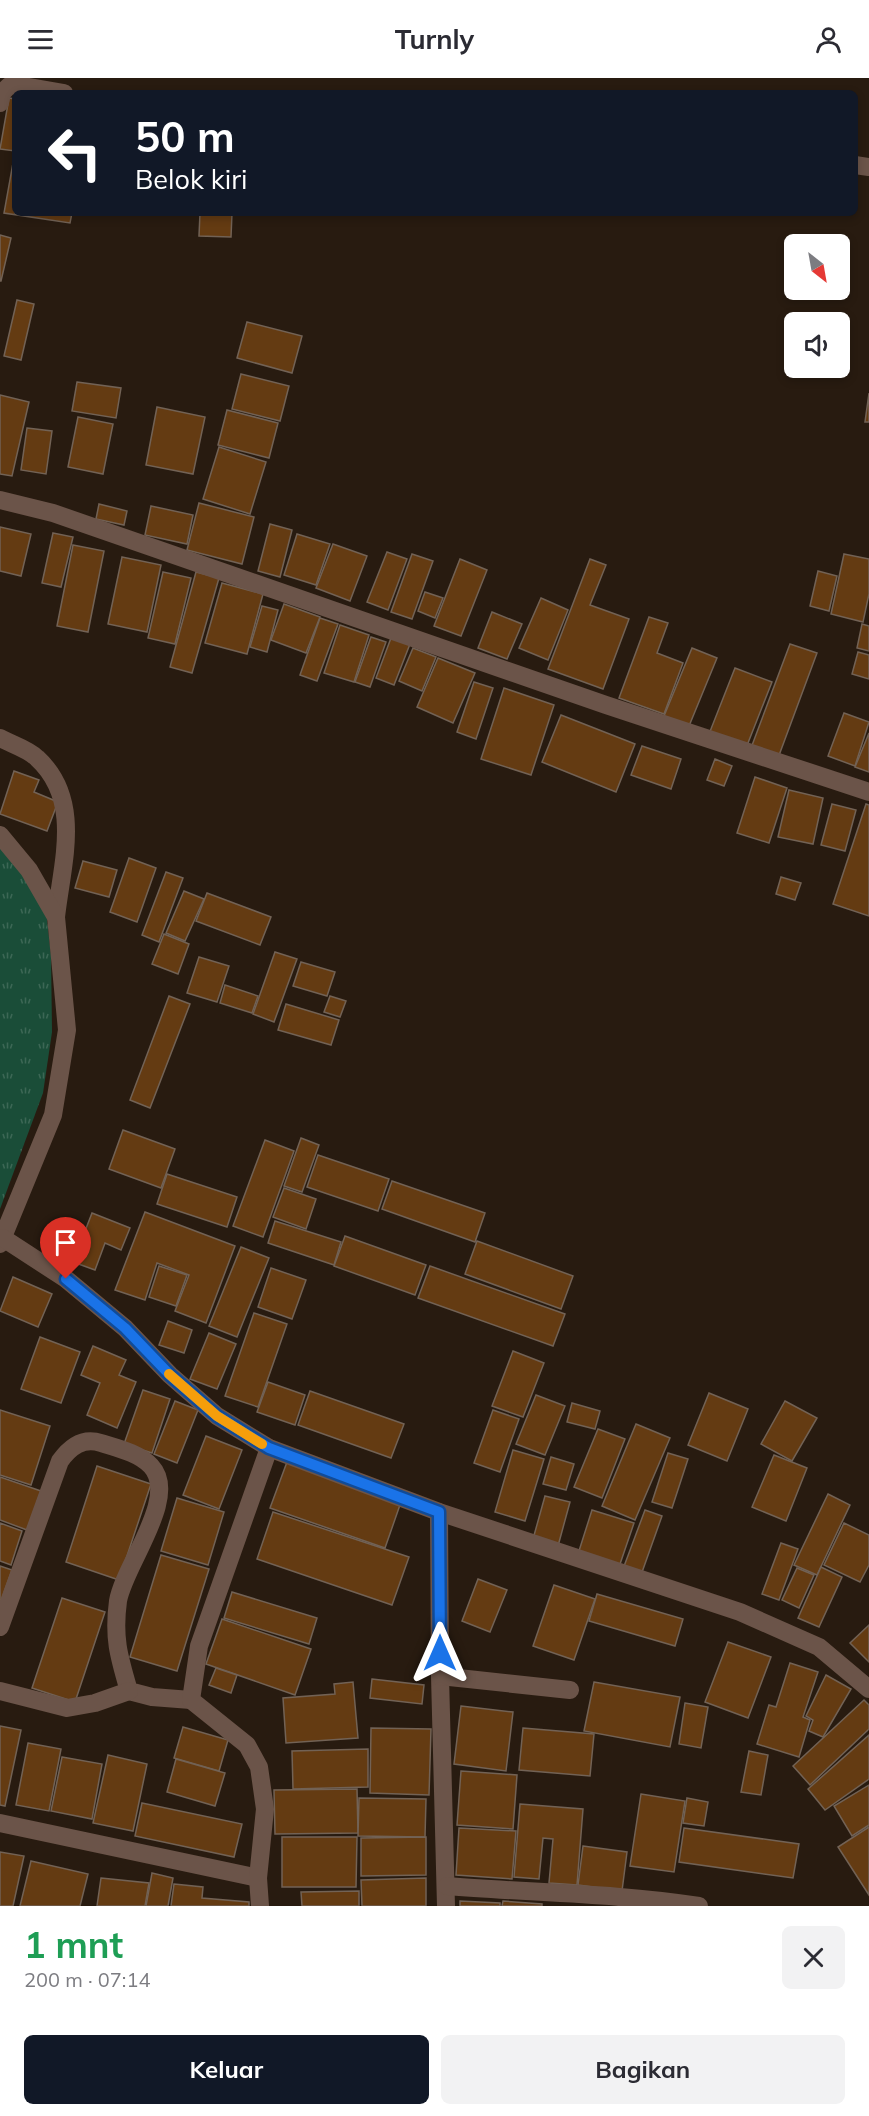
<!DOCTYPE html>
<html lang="id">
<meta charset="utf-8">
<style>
:root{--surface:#fff;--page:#f2f2f3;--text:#2b2b33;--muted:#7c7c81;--accent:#111827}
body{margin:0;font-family:Mulish,sans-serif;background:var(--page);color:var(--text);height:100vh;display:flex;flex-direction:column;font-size:22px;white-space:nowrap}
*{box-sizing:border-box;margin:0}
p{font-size:20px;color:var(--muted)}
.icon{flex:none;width:33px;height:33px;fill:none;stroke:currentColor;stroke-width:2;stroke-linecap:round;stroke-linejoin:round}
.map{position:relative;height:1828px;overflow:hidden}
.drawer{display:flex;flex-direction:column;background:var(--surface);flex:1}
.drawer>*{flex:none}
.hud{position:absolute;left:12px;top:12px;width:846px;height:126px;border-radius:9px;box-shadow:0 3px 9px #0003;background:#111827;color:#fff;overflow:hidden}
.needle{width:39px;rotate:149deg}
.fabs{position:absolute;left:784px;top:156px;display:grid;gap:12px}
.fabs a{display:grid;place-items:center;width:66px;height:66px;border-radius:9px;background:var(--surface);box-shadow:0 3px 9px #0003;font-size:30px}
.pin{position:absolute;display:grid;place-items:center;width:51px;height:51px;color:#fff;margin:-62px -26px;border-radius:50% 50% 50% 0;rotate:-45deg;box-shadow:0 0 6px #0007}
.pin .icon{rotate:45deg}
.me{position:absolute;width:66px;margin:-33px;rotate:0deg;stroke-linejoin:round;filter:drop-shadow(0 0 4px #0008)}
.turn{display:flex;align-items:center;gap:21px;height:126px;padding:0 24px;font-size:27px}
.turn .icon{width:78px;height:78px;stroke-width:2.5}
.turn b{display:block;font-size:42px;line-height:51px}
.round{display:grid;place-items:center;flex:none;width:63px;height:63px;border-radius:9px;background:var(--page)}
.head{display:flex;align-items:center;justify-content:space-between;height:102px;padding:0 24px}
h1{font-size:36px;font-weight:700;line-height:45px;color:#1e9e55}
.primary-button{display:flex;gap:12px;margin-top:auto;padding:12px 24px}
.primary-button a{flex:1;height:69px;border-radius:9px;background:var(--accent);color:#fff;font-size:24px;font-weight:700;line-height:69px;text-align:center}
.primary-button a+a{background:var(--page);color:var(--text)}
header{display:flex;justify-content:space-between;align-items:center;height:78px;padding:0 24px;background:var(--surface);font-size:27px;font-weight:700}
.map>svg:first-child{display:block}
.park{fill:url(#park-tufts)}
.building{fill:#643b12;stroke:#726255;stroke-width:1.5}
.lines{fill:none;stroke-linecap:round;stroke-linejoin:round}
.minor{stroke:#6b5449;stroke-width:18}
.route-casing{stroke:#114b97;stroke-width:15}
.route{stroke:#1a73e8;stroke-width:10}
.slow{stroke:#f59e0b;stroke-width:10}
</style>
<header><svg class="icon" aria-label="menu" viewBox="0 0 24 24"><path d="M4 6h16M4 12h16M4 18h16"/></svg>Turnly<svg class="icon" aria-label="person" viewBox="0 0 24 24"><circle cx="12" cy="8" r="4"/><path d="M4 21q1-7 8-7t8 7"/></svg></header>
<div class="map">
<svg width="869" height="1828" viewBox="0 0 869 1828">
<defs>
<pattern id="park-tufts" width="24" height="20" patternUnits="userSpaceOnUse" patternTransform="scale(1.5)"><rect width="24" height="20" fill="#1a4d38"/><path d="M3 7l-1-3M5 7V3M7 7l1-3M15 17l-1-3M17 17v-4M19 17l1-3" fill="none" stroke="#3c6755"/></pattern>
</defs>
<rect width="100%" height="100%" fill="#281b10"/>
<!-- park -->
<path class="park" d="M0 758 46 833 51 877 52 954 43 1015 0 1131Z"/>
<!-- building -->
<g class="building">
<path d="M9 20 15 21V73L0 71Z"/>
<path d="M13 85H15V135H72L70 145 4 135Z"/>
<path d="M200 135H232L231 159 199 158Z"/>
<path d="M0 157 11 160 1 203H0Z"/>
<path d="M17 222 34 226 21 282 4 278Z"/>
<path d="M247 244 302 258 292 295 237 280Z"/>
<path d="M241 296 289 308 280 343 232 331Z"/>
<path d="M77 304 121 310 116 340 72 333Z"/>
<path d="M869 315V344H865Z"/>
<path d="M0 317 29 324 12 398 0 396Z"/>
<path d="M157 329 205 339 193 396 146 387Z"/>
<path d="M227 332 278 345 269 380 218 367Z"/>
<path d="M78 339 113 346 103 396 68 389Z"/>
<path d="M27 350 52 353 46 396 21 392Z"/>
<path d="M219 369 266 384 250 436 203 421Z"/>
<path d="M199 425 254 439 242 486 187 472Z"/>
<path d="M99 426 127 433 124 447 96 441Z"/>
<path d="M151 428 193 437 187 466 145 457Z"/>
<path d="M270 446 292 452 280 499 258 493Z"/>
<path d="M0 449 31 456 21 498 0 493Z"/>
<path d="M53 455 73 459 61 509 42 505Z"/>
<path d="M297 456 330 466 316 507 284 497Z"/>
<path d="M333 466 367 478 350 523 316 510Z"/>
<path d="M73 467 104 473 88 554 57 548Z"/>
<path d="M387 474 407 481 388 532 367 524Z"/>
<path d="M412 476 433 483 412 541 391 534Z"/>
<path d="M844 476 869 481V516L863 544 831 536Z"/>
<path d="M122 479 161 487 147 554 108 546Z"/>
<path d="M460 481 487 492 461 558 434 548Z"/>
<path d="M590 481 606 487 590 527 629 541 603 611 548 591Z"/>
<path d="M818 493 837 498 829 533 810 528Z"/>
<path d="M163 494 191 500 175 566 148 560Z"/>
<path d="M196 494 219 500 192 595 170 589Z"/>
<path d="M222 505 263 516 247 576 205 565Z"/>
<path d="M425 514 443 520 435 540 418 533Z"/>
<path d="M541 520 568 532 548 582 519 570Z"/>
<path d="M284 526 320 539 306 575 271 562Z"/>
<path d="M262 528 278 532 267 574 250 569Z"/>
<path d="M492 534 522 546 507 581 478 570Z"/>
<path d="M649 539 668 545 657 575 683 585 664 636 619 620Z"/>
<path d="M320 540 338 546 317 603 300 597Z"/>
<path d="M862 546 869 548V573L857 570Z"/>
<path d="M340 547 369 557 354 604 324 595Z"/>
<path d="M371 559 386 564 370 609 355 604Z"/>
<path d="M391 560 410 566 394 607 376 600Z"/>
<path d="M790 566 817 575 778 680 751 670Z"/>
<path d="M413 570 436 579 422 613 399 603Z"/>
<path d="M692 570 717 580 689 648 664 638Z"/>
<path d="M858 574 869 577V601L852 596Z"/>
<path d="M438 580 475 595 453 645 417 629Z"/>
<path d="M735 590 772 604 746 670 709 656Z"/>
<path d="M474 604 493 610 476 661 457 654Z"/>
<path d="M504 610 554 627 531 697 481 681Z"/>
<path d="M844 635 869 644 855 688 828 678Z"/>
<path d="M561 637 635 666 616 714 542 684Z"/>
<path d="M869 655V694L855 689Z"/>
<path d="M642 668 681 681 671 711 631 697Z"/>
<path d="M715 681 732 688 724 708 707 702Z"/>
<path d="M14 693 39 702 34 714 58 724 47 753 0 736Z"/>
<path d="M755 699 787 710 769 765 737 755Z"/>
<path d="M789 712 823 720 813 766 778 759Z"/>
<path d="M832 726 856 732 845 773 821 767Z"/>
<path d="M866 726 869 727V838L833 826Z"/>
<path d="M129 780 156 790 137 844 110 834Z"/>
<path d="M83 783 117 792 109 819 75 810Z"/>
<path d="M166 794 183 800 159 864 142 857Z"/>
<path d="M781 799 801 805 795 822 776 816Z"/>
<path d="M184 813 204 821 185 863 166 855Z"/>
<path d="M207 815 271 839 260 867 196 843Z"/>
<path d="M164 856 189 866 178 896 152 886Z"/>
<path d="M275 874 297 881 274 944 253 936Z"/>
<path d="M199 879 229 888 217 924 187 915Z"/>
<path d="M301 884 335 894 327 918 293 908Z"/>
<path d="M225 907 258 918 252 935 220 925Z"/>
<path d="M169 918 190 926 150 1030 130 1022Z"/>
<path d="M330 918 346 923 340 939 324 934Z"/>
<path d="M286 926 339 942 331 967 278 952Z"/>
<path d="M123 1052 175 1071 161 1110 109 1091Z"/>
<path d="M301 1060 319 1067 302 1114 284 1108Z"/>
<path d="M265 1062 294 1073 263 1159 233 1148Z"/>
<path d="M318 1077 389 1101 378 1133 307 1109Z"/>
<path d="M167 1096 237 1119 227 1149 157 1126Z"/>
<path d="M392 1103 485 1135 475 1164 382 1131Z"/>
<path d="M284 1110 316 1121 306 1151 273 1139Z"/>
<path d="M145 1134 235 1168 206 1245 175 1233 189 1197 157 1185 145 1222 115 1212Z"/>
<path d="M92 1135 130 1150 121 1172 105 1165 95 1192 73 1184Z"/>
<path d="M275 1143 341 1164 334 1187 268 1165Z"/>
<path d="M345 1158 426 1187 415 1217 334 1188Z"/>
<path d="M477 1163 573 1198 561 1231 465 1196Z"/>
<path d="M241 1169 269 1180 237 1259 209 1248Z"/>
<path d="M159 1188 187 1197 176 1228 149 1219Z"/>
<path d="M430 1188 565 1236 553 1268 418 1220Z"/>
<path d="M271 1190 306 1202 292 1241 258 1229Z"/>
<path d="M13 1199 52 1216 38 1249 0 1233Z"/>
<path d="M254 1235 287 1246 258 1329 225 1318Z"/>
<path d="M168 1243 192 1252 184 1275 159 1267Z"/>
<path d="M209 1255 236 1266 217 1311 190 1301Z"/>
<path d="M40 1259 80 1274 61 1325 21 1311Z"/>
<path d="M93 1268 126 1282 119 1297 136 1304 117 1350 87 1337 100 1305 81 1297Z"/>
<path d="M513 1273 544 1285 523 1339 492 1328Z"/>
<path d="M268 1304 305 1317 295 1347 257 1334Z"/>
<path d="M143 1312 170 1321 152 1375 124 1366Z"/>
<path d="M310 1313 404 1346 391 1380 298 1347Z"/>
<path d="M709 1315 748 1331 727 1383 688 1367Z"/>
<path d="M536 1317 565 1328 545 1377 516 1366Z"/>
<path d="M175 1323 198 1332 177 1385 154 1376Z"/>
<path d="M785 1323 817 1340 792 1383 761 1366Z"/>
<path d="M572 1325 600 1333 595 1351 567 1344Z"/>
<path d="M0 1332 50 1348 31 1407 0 1397Z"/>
<path d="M493 1332 519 1341 500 1394 474 1385Z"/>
<path d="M636 1346 670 1360 635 1442 602 1428Z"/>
<path d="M598 1351 625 1361 602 1420 574 1409Z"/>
<path d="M206 1358 242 1372 219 1431 183 1417Z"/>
<path d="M513 1372 544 1381 525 1443 495 1434Z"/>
<path d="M668 1375 688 1381 672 1430 652 1424Z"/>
<path d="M774 1377 807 1390 786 1443 752 1429Z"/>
<path d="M551 1379 574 1386 566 1412 543 1406Z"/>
<path d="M287 1384 401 1424 385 1470 270 1430Z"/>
<path d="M97 1388 151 1406 119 1502 66 1484Z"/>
<path d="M0 1399 41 1413 27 1452 0 1442Z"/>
<path d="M828 1416 850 1427 817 1497 794 1487Z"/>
<path d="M545 1418 570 1424 558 1468 533 1461Z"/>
<path d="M177 1420 224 1434 208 1487 161 1473Z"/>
<path d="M592 1432 634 1445 619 1489 578 1476Z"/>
<path d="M645 1432 662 1438 641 1497 623 1491Z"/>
<path d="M273 1434 409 1479 392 1527 257 1481Z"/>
<path d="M0 1445 22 1453 11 1487 0 1483Z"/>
<path d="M844 1445 869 1457V1487L860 1504 824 1487Z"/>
<path d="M781 1465 798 1471 779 1522 762 1516Z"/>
<path d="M161 1477 209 1491 177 1593 130 1579Z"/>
<path d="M0 1488 12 1492 0 1526Z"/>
<path d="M821 1489 842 1499 819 1549 798 1540Z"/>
<path d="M797 1490 814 1497 799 1530 782 1522Z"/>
<path d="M478 1501 507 1512 490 1554 462 1543Z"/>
<path d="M554 1507 595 1521 574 1582 533 1568Z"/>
<path d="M232 1514 317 1540 309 1566 224 1540Z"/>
<path d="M597 1516 683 1541 675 1568 589 1543Z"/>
<path d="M62 1520 105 1534 75 1624 32 1610Z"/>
<path d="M222 1541 311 1571 295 1617 206 1586Z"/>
<path d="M869 1547V1584L850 1565Z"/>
<path d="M728 1564 771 1579 748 1640 705 1624Z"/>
<path d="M790 1585 818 1594 803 1639 810 1642 799 1679 757 1666 769 1627 776 1629Z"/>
<path d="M216 1590 237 1597 231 1615 209 1607Z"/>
<path d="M826 1597 851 1611 823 1659 809 1653 813 1642 806 1638Z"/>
<path d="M372 1601 424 1607 422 1626 370 1620Z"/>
<path d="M353 1604 358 1660 286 1665 283 1620 335 1616 334 1606Z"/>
<path d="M594 1604 680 1619 670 1669 584 1653Z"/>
<path d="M864 1622 869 1627V1651L810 1707 793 1688Z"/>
<path d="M685 1625 708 1629 701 1670 679 1666Z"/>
<path d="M461 1628 513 1634 506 1693 454 1686Z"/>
<path d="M0 1648 21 1652 5 1728 0 1727Z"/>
<path d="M183 1649 228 1662 219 1693 174 1680Z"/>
<path d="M371 1650 431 1651 429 1717 370 1715Z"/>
<path d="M523 1650 594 1656 590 1698 519 1692Z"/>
<path d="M869 1657V1701L825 1732 808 1711Z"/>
<path d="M28 1665 61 1671 49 1733 16 1727Z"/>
<path d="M368 1671V1709L293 1711 292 1673Z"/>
<path d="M749 1673 768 1677 761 1717 741 1714Z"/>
<path d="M108 1677 147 1686 133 1753 93 1745Z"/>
<path d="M62 1679 102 1686 92 1741 51 1733Z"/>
<path d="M176 1681 225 1695 215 1728 167 1714Z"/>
<path d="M461 1693 517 1697 513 1751 457 1747Z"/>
<path d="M869 1707V1747L852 1758 834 1728Z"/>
<path d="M357 1711 358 1755 275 1756 274 1712Z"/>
<path d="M641 1716 685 1723 674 1794 630 1788Z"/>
<path d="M359 1720 426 1721 425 1759 358 1758Z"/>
<path d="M687 1720 708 1724 704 1748 683 1745Z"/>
<path d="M142 1725 242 1746 234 1779 135 1758Z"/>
<path d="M520 1726 583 1731 577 1807 549 1805 553 1761 543 1760 539 1801 514 1799Z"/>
<path d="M869 1749V1817L838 1769Z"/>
<path d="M459 1750 516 1753 512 1801 456 1797Z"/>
<path d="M684 1750 799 1766 793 1800 679 1784Z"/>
<path d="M282 1759H357L356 1809H282Z"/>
<path d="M426 1759V1797L361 1798V1760Z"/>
<path d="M583 1768 627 1774 622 1813 578 1807Z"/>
<path d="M0 1774 24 1778 13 1828H0Z"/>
<path d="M31 1783 88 1796 80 1828H20Z"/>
<path d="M152 1795 173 1800 168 1828H146Z"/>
<path d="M101 1800 149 1805 145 1828H97Z"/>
<path d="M426 1800V1828H362L361 1802Z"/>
<path d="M174 1806 203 1809 202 1820 249 1824V1828H171Z"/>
<path d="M359 1813V1828H302L301 1814Z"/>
<path d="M460 1823 500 1825V1828H460Z"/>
<path d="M503 1823 542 1826V1828H502Z"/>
</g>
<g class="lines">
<!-- minor -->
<g class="minor">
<path d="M0 25 2 15 9 8 17 7 64 15"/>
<path d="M855 87 869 89"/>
<path d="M0 422 53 435 606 627 869 714"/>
<path d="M0 660C11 666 28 671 37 680 83 722 62 785 56 839"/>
<path d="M0 757 29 792 56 839 67 952 53 1037 0 1166"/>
<path d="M3 1160 66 1201 125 1250 170 1297 217 1338 269 1370 439 1434 740 1534 819 1569 869 1611"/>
<path d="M439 1434 440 1598 446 1828"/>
<path d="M0 1549 60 1383C70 1369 83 1359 101 1365 117 1370 139 1375 151 1388 180 1419 124 1487 118 1523 113 1560 119 1579 129 1613L152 1619 191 1622"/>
<path d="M440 1598 570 1612"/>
<path d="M0 1613 67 1630 95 1625 129 1613"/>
<path d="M0 1745 258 1800"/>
<path d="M447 1808C532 1815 615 1815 699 1828"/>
<path d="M260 1828 258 1800 265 1731 259 1689 247 1667 191 1622 199 1568 269 1370"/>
</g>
</g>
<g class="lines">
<defs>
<path id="route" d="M66 1201 125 1250 170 1297 217 1338 269 1370 439 1434 440 1575"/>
</defs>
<!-- route casing -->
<use href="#route" class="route-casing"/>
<!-- route -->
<use href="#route" class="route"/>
<!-- slow -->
<path class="slow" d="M169 1296 217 1338 262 1366"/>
</g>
</svg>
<div class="fabs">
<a><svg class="needle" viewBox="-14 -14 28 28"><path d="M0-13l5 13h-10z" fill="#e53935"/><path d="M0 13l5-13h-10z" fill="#7c7c81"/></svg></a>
<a><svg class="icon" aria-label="sound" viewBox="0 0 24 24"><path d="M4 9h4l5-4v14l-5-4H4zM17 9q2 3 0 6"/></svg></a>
</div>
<div class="pin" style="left:66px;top:1201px;background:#d93025"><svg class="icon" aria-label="arrive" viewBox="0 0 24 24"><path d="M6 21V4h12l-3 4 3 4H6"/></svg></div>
<svg class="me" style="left:440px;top:1575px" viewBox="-20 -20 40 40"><path d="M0-17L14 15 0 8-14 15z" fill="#1a73e8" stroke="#fff" stroke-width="4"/></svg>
<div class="hud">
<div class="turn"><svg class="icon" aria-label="left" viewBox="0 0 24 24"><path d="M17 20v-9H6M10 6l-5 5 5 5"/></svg><div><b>50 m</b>Belok kiri</div></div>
</div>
</div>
<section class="drawer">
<div class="head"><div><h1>1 mnt</h1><p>200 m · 07:14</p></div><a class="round"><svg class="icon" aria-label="close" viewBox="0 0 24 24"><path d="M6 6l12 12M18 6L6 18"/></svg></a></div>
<div class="primary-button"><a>Keluar</a><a>Bagikan</a></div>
</section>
